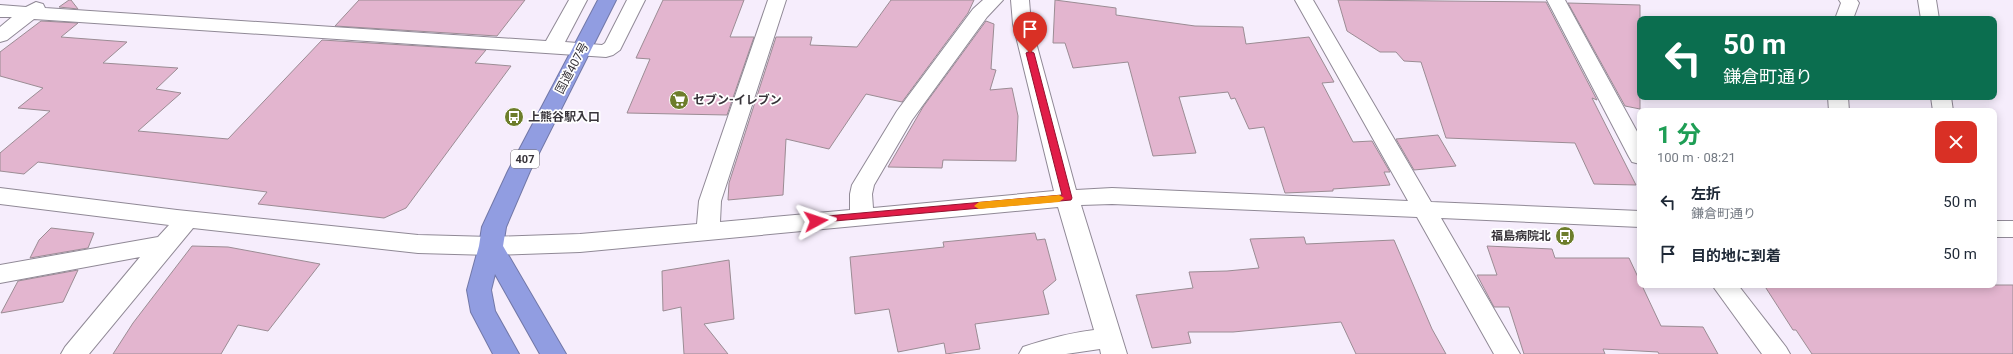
<!DOCTYPE html>
<html lang="ja">
<meta charset="utf-8">
<style>
:root{--surface:#fff;--page:#f6f6f7;--text:#1f2937;--muted:#747a83}
body{margin:0;font-family:Roboto,"Noto Sans JP",sans-serif;background:var(--page);color:var(--text);height:100vh;display:flex;flex-direction:column;font-size:15px;white-space:nowrap}
*{box-sizing:border-box;margin:0}
p{font-size:13px;color:var(--muted)}
.icon{flex:none;width:22px;height:22px;fill:none;stroke:currentColor;stroke-width:2;stroke-linecap:round;stroke-linejoin:round}
.map{position:relative;flex:1;overflow:hidden}
.side{position:absolute;left:1637px;top:108px;width:360px;height:180px;display:flex;flex-direction:column;background:var(--surface);border-radius:8px;box-shadow:0 2px 10px #0003}
.side>*{flex:none}
.top-card{position:absolute;left:1637px;top:16px;width:360px;height:84px;border-radius:8px;box-shadow:0 2px 10px #0003;background:#0b6e4f;color:#fff;overflow:hidden}
.pin{position:absolute;display:grid;place-items:center;width:34px;height:34px;color:#fff;margin:-41px -17px;border-radius:50% 50% 50% 0;rotate:-45deg;box-shadow:0 0 4px #0007}
.pin .icon{rotate:45deg}
.me{position:absolute;width:44px;margin:-22px;rotate:85deg;stroke-linejoin:round;filter:drop-shadow(0 0 3px #0008)}
.turn{display:flex;align-items:center;gap:14px;height:84px;padding:0 20px;font-size:18px}
.turn .icon{width:52px;height:52px;stroke-width:2.5}
.turn b{display:block;font-size:28px;line-height:34px}
.round{display:grid;place-items:center;flex:none;width:42px;height:42px;border-radius:8px;background:var(--page)}
.head{display:flex;align-items:center;justify-content:space-between;height:68px;padding:0 20px}
h1{font-size:24px;font-weight:700;line-height:30px;color:#1e9e55}
ul{padding:0;list-style:none}
li{display:flex;align-items:center;gap:12px;height:52px;padding:0 20px}
li div{flex:1}
li b{display:block;font-size:15px}
li em{font-style:normal}
.map>svg:first-child{display:block}
.building{fill:#e3b5cf;stroke:#9b8c94}
.lines{fill:none;stroke-linecap:round;stroke-linejoin:round}
.minor-casing{stroke:#908996;stroke-width:2}
.highway-casing{stroke:#7278a7;stroke-width:2}
.minor{fill:#fff;fill-rule:evenodd}
.highway{fill:#919de1;fill-rule:evenodd}
.route{fill:#e11d48;stroke:#92132f}
.slow{fill:#f59e0b}
.labels{text-anchor:middle;dominant-baseline:central;stroke-width:3.5;stroke-linejoin:round;paint-order:stroke}
.shield{fill:#fff;stroke:#747175;stroke-width:1}
.shield-label{font-size:11px;font-weight:bold;fill:#38343a}
.street-label{font-size:12px;fill:#38343a;stroke:#fff}
.poi-label{font-size:12px;font-weight:bold;fill:#38343a;stroke:#fff;text-anchor:start}
</style>
<div class="map">
<svg width="2013" height="354" viewBox="0 0 2013 354">
<rect width="100%" height="100%" fill="#f6edfc"/>
<!-- building -->
<g class="building">
<path d="M69 0H71L78 9 59 7Z"/>
<path d="M359 0H525L497 36 335 26Z"/>
<path d="M663 0H744L730 37H754L727 115 627 113 650 59 636 58Z"/>
<path d="M891 0H974L968 13 902 102 866 94 829 149 786 139 783 195 728 200 729 183 776 37H812L810 45 857 47Z"/>
<path d="M1055 0 1116 8V15L1195 26 1243 27 1246 44 1309 37 1334 82 1322 83 1353 142 1372 141 1390 172H1384L1390 185 1333 189V191L1285 193 1264 127 1249 129 1235 98 1231 99 1228 92 1179 97 1196 153 1153 156 1128 62 1073 68 1065 43H1053Z"/>
<path d="M1338 0 1546 2 1597 100 1592 98 1636 185 1594 184 1575 143 1446 138 1421 62 1404 61 1396 52H1380L1347 31Z"/>
<path d="M1568 3 1640 5V109L1625 106Z"/>
<path d="M41 21 78 23 61 37 127 42 103 63 178 68 156 89 181 93 138 131 228 139 322 40 486 50 475 63 511 66 406 208 384 218 258 204 267 192 38 162 24 174 0 171V153L50 111 18 108 43 88 0 76V52Z"/>
<path d="M986 21 994 24 991 69 996 70 990 90 1012 88 1018 116 1016 161 943 160 942 168 888 167 923 107Z"/>
<path d="M1438 135 1456 166 1414 170 1396 139Z"/>
<path d="M51 228 94 233 88 248 30 258 39 240Z"/>
<path d="M1035 233 1037 240 1045 239 1056 280 1043 291 1049 314 975 324 980 349 946 354 944 343 898 352 889 309 855 314 850 257 944 247 943 242Z"/>
<path d="M1304 237 1306 244 1394 240 1432 329 1446 354H1356L1341 322 1233 332H1188L1191 343 1152 348 1136 295 1193 288 1189 272 1227 271 1259 268 1250 239Z"/>
<path d="M192 246 228 247 320 264 268 331 238 325 221 354H113L133 323Z"/>
<path d="M1487 246 1552 249 1555 258H1629L1661 326 1703 327 1718 354H1659L1658 352 1603 349 1605 354H1524L1509 307H1494L1477 275H1497Z"/>
<path d="M729 260 734 319 704 324 728 354H684L681 307 663 311 662 271Z"/>
<path d="M78 270 63 302 1 313 18 281Z"/>
<path d="M1764 285H2013V354H1812L1796 330H1793Z"/>
</g>
<g class="lines">
<defs>
<g id="minor">
<path d="M569 0H587L565 42 602 45 605 43 627 0H645L620 50 613 55 606 57 34 19 7 40 0 42V27L12 17H0V5L26 7 36 2 43 4 45 8 546 41Z"/>
<path d="M768 0H786L721 201 720 222 850 210V194L852 185 897 111 973 9 983 0H1003L987 17 912 120 874 185 872 194 873 208 1054 191 1013 24 1011 0H1029L1031 24 1076 190 1112 188 1408 201 1295 0H1313L1431 202 1640 211V227L1441 218 1520 354H1494L1417 217 1112 204 1081 205 1127 354H1101L1100 349 1066 354H1019L1023 347C1047 339 1069 333 1094 330L1058 207 580 252 491 255 418 253 193 228 89 354H61L65 347 140 257 0 283V265L158 237 169 225 0 204V188L177 210 418 235 491 237 580 234 697 224 699 201Z"/>
<path d="M1547 0H1565L1640 137V164L1632 162 1629 157Z"/>
<path d="M1839 0H1857L1859 3 1853 19H1835L1841 3Z"/>
<path d="M1918 0H1936L1939 19H1921Z"/>
<path d="M1828 97H1848L1849 111H1829Z"/>
<path d="M1931 97H1951L1953 111H1933Z"/>
<rect x="1994" y="221" width="19" height="16"/>
<path d="M1712 285H1738L1786 347 1790 354H1762Z"/>
</g>
<path id="highway" d="M598 0H616L530 171 506 227 503 246 566 354H540L495 274 491 290 495 311 519 354H493L471 312 467 290 479 246 482 227 508 171Z"/>
</defs>
<!-- minor casing -->
<use href="#minor" class="minor-casing"/>
<!-- highway casing -->
<use href="#highway" class="highway-casing"/>
<!-- minor -->
<use href="#minor" class="minor"/>
<!-- highway -->
<use href="#highway" class="highway"/>
</g>
<!-- route -->
<path class="route" d="M1030 51 1034 53 1072 198 1071 200 812 223V218L816 217 1062 195 1026 53Z"/>
<!-- slow -->
<path class="slow" d="M1059 195 1064 198 1059 202 979 209 974 206 979 202Z"/>
<!-- icons -->
<defs>
<symbol id="supermarket-disc" viewBox="-11 -11 22 22"><circle r="9.5" fill="#6d7d2b" stroke="#fff"/><path d="M-6-5.5h2.5l.6 2H6L4.5 2H-2.5L-4.4-4H-6ZM-1.5 3.2a1.3 1.3 0 1 0 .1 0ZM3 3.2a1.3 1.3 0 1 0 .1 0Z" fill="#fff"/></symbol>
<symbol id="bus-disc" viewBox="-11 -11 22 22"><circle r="9.5" fill="#6d7d2b" stroke="#fff"/><path d="M-5-6H5V4H4V6H2V4H-2V6H-4V4H-5ZM-3.5-4V0h7V-4ZM-3.5 1.2v1.5H-2V1.2ZM2 1.2v1.5H3.5V1.2Z" fill="#fff"/></symbol>
</defs>
<g fill-rule="evenodd">
<use href="#supermarket-disc" x="668" y="89" width="22" height="22"/>
<use href="#bus-disc" x="503" y="106" width="22" height="22"/>
<use href="#bus-disc" x="1554" y="225" width="22" height="22"/>
</g>
<g class="labels">
<!-- shield labels -->
<rect class="shield" x="511" y="150" width="28" height="18" rx="3"/>
<g class="shield-label">
<text x="525" y="159">407</text>
</g>
<!-- street labels -->
<g class="street-label">
<text transform="translate(572 68) rotate(-62)">国道407号</text>
</g>
<!-- poi labels -->
<g class="poi-label">
<text x="693" y="100">セブン-イレブン</text>
<text x="528" y="117">上熊谷駅入口</text>
<text x="1551" y="236" text-anchor="end">福島病院北</text>
</g>
</g>
</svg>
<div class="pin" style="left:1030px;top:53px;background:#d93025"><svg class="icon" aria-label="arrive" viewBox="0 0 24 24"><path d="M6 21V4h12l-3 4 3 4H6"/></svg></div>
<svg class="me" style="left:816px;top:221px" viewBox="-20 -20 40 40"><path d="M0-17L14 15 0 8-14 15z" fill="#e11d48" stroke="#fff" stroke-width="4"/></svg>
<div class="top-card">
<div class="turn"><svg class="icon" aria-label="left" viewBox="0 0 24 24"><path d="M17 20v-9H6M10 6l-5 5 5 5"/></svg><div><b>50 m</b>鎌倉町通り</div></div>
</div>
<section class="side">
<div class="head"><div><h1>1 分</h1><p>100 m · 08:21</p></div><a class="round" style="background:#d93025;color:#fff"><svg class="icon" aria-label="close" viewBox="0 0 24 24"><path d="M6 6l12 12M18 6L6 18"/></svg></a></div>
<ul>
<li><svg class="icon" aria-label="left" viewBox="0 0 24 24"><path d="M17 20v-9H6M10 6l-5 5 5 5"/></svg><div><b>左折</b><p>鎌倉町通り</p></div><em>50 m</em></li>
<li><svg class="icon" aria-label="arrive" viewBox="0 0 24 24"><path d="M6 21V4h12l-3 4 3 4H6"/></svg><div><b>目的地に到着</b></div><em>50 m</em></li>
</ul>
</section>
</div>
